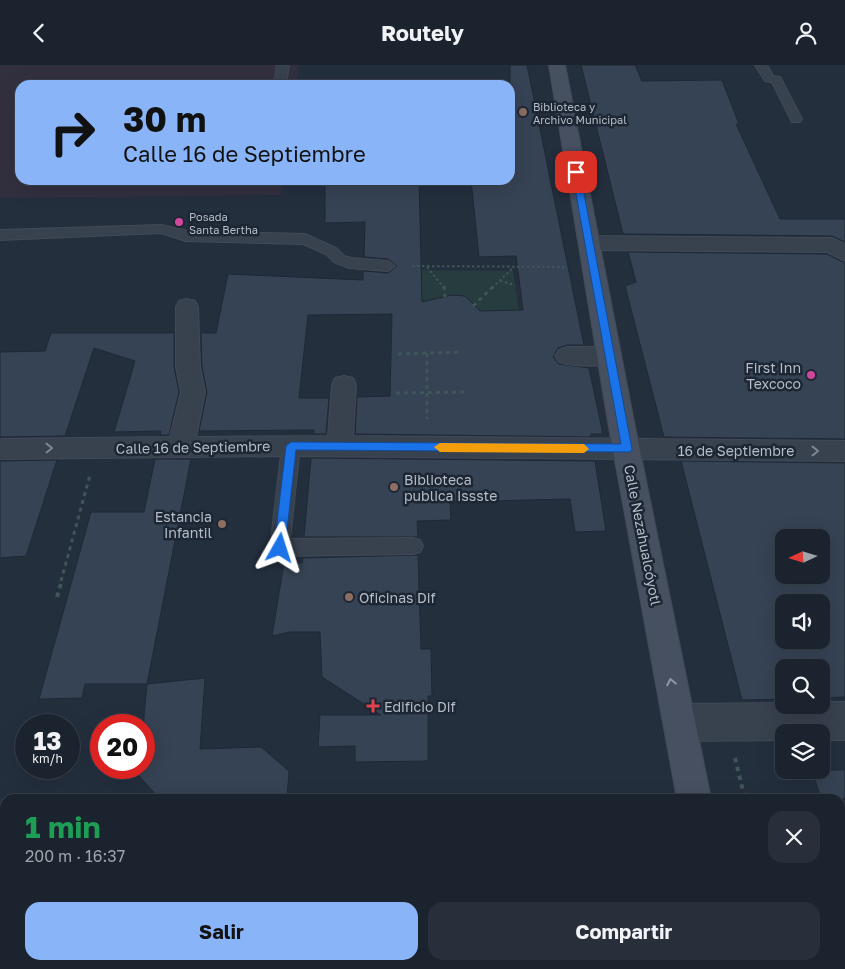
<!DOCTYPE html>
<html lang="es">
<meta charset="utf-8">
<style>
:root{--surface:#1b232e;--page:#282f3a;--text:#f1f3f6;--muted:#a0a4aa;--line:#39404a;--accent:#8ab4f8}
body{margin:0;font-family:"Golos Text",sans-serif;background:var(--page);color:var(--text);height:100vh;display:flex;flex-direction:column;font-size:19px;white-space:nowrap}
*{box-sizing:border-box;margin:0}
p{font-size:16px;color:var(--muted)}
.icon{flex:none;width:28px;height:28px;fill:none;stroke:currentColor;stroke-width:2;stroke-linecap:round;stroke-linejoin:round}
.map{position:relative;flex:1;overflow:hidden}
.panel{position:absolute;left:0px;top:729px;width:845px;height:176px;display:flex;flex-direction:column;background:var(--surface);border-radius:15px 15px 0 0;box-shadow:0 5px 20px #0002,0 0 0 1px var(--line)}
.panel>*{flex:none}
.guide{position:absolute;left:15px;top:15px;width:500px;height:105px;border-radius:15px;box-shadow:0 5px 20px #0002,0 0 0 1px var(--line);background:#8ab4f8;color:#111;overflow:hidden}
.needle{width:32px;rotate:266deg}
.controls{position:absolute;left:775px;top:464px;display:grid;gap:10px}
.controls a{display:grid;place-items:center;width:55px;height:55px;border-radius:10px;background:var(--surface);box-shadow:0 5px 20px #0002,0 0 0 1px var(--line);font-size:25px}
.speed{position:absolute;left:15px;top:649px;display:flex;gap:10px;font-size:25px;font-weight:700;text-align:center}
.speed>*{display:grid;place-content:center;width:65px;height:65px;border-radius:50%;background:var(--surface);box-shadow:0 5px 20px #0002,0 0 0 1px var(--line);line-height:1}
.speed small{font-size:12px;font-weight:400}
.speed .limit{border:8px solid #d22;background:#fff;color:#111}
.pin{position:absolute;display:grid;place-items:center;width:42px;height:42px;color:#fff;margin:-21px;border-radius:10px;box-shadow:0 2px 8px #0006}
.me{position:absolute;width:55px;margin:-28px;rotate:6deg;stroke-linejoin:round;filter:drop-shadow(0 0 4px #0008)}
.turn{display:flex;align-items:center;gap:18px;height:105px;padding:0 25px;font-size:22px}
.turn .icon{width:65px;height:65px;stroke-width:2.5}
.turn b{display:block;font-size:35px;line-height:42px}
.round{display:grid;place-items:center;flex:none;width:52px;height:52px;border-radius:15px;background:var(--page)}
.summary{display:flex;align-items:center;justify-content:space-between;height:85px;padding:0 25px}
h1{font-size:30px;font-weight:700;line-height:38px;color:#1e9e55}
.cta{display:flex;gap:10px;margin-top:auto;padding:10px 25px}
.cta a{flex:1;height:58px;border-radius:15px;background:var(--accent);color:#111;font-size:20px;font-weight:700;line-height:58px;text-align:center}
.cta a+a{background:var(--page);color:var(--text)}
header{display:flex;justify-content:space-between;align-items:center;height:65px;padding:0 25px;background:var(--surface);font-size:22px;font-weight:700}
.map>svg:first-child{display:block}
.medical{fill:#32303f}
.green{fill:#263c3f}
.building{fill:#364354;stroke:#1f2835;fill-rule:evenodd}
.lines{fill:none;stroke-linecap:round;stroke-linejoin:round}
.lane-casing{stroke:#414a57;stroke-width:2}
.street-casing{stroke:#414a57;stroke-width:2}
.secondary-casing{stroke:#414a57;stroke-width:2}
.path-far2{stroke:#3f5557;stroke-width:2;stroke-dasharray:2.5 2.5;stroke-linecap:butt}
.path-far1{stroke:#3f5557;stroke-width:3;stroke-dasharray:4 4;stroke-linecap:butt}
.path{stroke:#3f5557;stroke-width:4;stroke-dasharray:4.5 4.5;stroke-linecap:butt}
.lane{fill:#38414e;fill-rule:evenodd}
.street{fill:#38414e;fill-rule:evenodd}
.secondary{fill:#465061;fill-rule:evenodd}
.oneway{stroke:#7c8592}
.oneway2{stroke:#8e96a5}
.route{fill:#1a73e8;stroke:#114b97}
.slow{fill:#f59e0b}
.education-dot{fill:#8d6e63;stroke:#1d2633;stroke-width:2}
.hotel-dot{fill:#d1479c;stroke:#1d2633;stroke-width:2}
.health-dot{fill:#e0444e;stroke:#1d2633;stroke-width:2}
.labels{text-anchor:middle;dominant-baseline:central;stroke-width:5;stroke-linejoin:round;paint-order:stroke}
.far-poi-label{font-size:11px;fill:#b4bcc9;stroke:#1d2633;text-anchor:start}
.poi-label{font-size:14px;fill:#b4bcc9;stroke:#1d2633;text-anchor:start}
.street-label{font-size:14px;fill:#b4bcc9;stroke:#1d2633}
</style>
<header><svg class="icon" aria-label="back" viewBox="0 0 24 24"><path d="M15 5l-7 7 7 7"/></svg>Routely<svg class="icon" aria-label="person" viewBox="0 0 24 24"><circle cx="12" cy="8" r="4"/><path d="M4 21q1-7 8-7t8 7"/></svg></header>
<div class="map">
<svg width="845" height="904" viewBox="0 0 845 904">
<rect width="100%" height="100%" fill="#242f3e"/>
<!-- medical -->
<path class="medical" d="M0 0H299L296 20H20V115H283L281 130 0 133Z"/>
<!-- green -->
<path class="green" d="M421 205 513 206 519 245 422 248Z"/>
<!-- building -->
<g class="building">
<path d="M510 0H527L584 280H567L558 283 553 292 559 299 589 303 603 369H591V372L355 369 357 332 390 331 392 249 308 250 299 333H329L326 369H314V365L199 366 207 327 202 302 201 268H216L228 209 363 215V206L388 208 397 201 388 194 364 192 365 157 325 158V115H419L422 237 452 230 465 231 480 246 523 245 516 191 479 192 471 115H510Z"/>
<path d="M581 0H635L642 16 722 15 739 59H736L780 154H845V177L832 171 623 169Z"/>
<path d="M628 187 827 189 845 198V374L664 372 625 221 636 217Z"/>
<path d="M51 268H174V302L179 327 169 370H160L161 366 114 367 135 296 94 283 65 371 0 372V287L45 286Z"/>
<path d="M311 393 595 396 606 466 575 467 570 434 450 437 451 455 417 456 418 472H304Z"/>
<path d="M155 394H191L147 619H85L82 633 39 634 91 447H144Z"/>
<path d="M57 395 26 491 0 493V396Z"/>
<path d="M681 396 845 398V632L821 633V602H784V634L742 635ZM784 472H821V510H784ZM784 538H821V575H784Z"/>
<path d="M418 490 421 584H431L432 631H428V696L355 697V681L318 682 320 650H381L322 612 320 567H290L272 571 284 498H302L303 493Z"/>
<path d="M205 613 200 684 261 682 289 706 287 734H160L137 709 144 702V651L147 619Z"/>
<path d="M812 705H845V734H821Z"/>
</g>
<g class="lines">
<defs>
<g id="lane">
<path d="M277 0H289L286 20H274Z"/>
<path d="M755 0H767L773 11 780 12 802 54 800 57H792L772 17 765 16Z"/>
<path d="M161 160 188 166 305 169 336 183 344 191 351 193 388 196 395 201 388 206 349 203 334 197 326 189 303 179 186 176 161 168 0 175V165Z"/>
<path d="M291 374 297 376 300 381 290 474 413 473 420 475 423 481 420 487 413 489 280 491 273 489 270 483 282 381 285 376Z"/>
<path d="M821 637H845V675H821V668H784V675L681 676 673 673 670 665 672 659 667 650 670 642 678 639 784 638V640H821Z"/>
</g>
<g id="street">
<path d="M589 171 832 173 845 179V196L827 187 589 185 582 183 579 178 582 173Z"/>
<path d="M187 234 195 236 198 242 200 302 205 327 196 372 328 371 332 320 335 313 344 311 353 313 356 320 353 371 845 376V396L291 391 0 394V374L170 372 181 327 176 302V242L179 236Z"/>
<path d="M567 282H609L617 285 621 291 617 297C601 302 575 302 559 297L555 291 559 285Z"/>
</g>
<g id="secondary">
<path d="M549 0H565L634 357 711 734H677L608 357Z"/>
<rect x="707" y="900" width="38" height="4"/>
</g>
</defs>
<!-- lane casing -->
<use href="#lane" class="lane-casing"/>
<!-- street casing -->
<use href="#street" class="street-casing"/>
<!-- secondary casing -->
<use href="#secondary" class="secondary-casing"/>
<!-- path-far2 -->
<g class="path-far2">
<path d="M412 201 566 202"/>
<path d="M427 202 444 223"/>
<path d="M500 216 515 220"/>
<path d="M492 223 514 202"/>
</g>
<!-- path-far1 -->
<g class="path-far1">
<path d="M444 221 445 232"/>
<path d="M473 241 494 221"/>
<path d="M427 288V354"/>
<path d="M398 289 461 287"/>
<path d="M396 328 465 327"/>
<path d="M61 516 90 410"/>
</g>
<!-- path -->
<g class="path">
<path d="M57 532 62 515"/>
<path d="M735 693 745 734"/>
<path d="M828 900 830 904"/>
</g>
<!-- lane -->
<use href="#lane" class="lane"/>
<!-- street -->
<use href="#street" class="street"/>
<!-- secondary -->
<use href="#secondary" class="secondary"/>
</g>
<!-- one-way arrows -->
<defs><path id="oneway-chevron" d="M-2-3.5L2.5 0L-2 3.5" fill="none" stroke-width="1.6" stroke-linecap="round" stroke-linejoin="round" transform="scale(1.25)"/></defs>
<g class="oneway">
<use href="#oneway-chevron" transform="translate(49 383) rotate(-1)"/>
<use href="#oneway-chevron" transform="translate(815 386)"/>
</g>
<use class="oneway2" href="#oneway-chevron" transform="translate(671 617) rotate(-101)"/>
<!-- route -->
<path class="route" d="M576 104 580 107 632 384 630 387 296 385 285 483 284 487H275L274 483 286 381 291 377 621 379 572 107Z"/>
<!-- slow -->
<path class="slow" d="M440 378 584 379 589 384 584 388 440 387 434 382Z"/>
<!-- markers -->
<g class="education-dot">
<circle cx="523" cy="47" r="5"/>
<circle cx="394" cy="422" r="5"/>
<circle cx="222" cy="459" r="5"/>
<circle cx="349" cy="532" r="5"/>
</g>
<g class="hotel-dot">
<circle cx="179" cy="157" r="5"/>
<circle cx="811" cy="310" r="5"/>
</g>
<path class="health-dot" d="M370.5 633.5h5v5h5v5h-5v5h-5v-5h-5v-5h5z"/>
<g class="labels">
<!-- far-poi labels -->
<g class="far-poi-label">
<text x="533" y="41">Biblioteca y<tspan x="533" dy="13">Archivo Municipal</tspan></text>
<text x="189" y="151">Posada<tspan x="189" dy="13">Santa Bertha</tspan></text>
</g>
<!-- poi labels -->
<g class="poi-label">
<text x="801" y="302" text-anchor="end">First Inn<tspan x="801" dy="16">Texcoco</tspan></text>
<text x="404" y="414">Biblioteca<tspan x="404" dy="16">publica Issste</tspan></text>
<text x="212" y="451" text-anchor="end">Estancia<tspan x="212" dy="16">Infantil</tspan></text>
<text x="359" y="532">Oficinas Dif</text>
<text x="384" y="641">Edificio Dif</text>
</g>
<!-- street labels -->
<g class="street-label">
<text transform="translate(193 382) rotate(-1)">Calle 16 de Septiembre</text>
<text x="736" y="385">16 de Septiembre</text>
<text transform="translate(643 470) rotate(79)">Calle Nezahualcóyotl</text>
</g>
</g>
</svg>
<div class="controls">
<a><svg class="needle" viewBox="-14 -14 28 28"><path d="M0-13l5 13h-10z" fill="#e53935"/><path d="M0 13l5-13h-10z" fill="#a0a4aa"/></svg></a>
<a><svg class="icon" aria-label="sound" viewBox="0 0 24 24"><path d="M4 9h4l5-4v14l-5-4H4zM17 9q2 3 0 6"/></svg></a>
<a><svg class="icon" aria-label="search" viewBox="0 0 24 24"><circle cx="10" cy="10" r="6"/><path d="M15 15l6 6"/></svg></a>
<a><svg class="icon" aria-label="layers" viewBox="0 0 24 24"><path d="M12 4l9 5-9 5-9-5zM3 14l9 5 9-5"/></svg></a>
</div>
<div class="speed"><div>13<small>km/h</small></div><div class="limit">20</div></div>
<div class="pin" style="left:576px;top:107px;background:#d93025"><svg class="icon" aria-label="arrive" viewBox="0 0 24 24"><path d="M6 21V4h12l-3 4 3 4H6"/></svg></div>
<svg class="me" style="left:280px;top:483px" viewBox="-20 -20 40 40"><path d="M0-17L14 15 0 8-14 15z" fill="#1a73e8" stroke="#fff" stroke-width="4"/></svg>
<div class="guide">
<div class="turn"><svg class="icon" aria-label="right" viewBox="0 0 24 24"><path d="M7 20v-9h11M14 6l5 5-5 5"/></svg><div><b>30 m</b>Calle 16 de Septiembre</div></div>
</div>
<section class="panel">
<div class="summary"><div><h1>1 min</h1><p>200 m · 16:37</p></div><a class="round"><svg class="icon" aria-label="close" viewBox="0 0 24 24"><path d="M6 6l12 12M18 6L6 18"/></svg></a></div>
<div class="cta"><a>Salir</a><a>Compartir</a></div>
</section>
</div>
